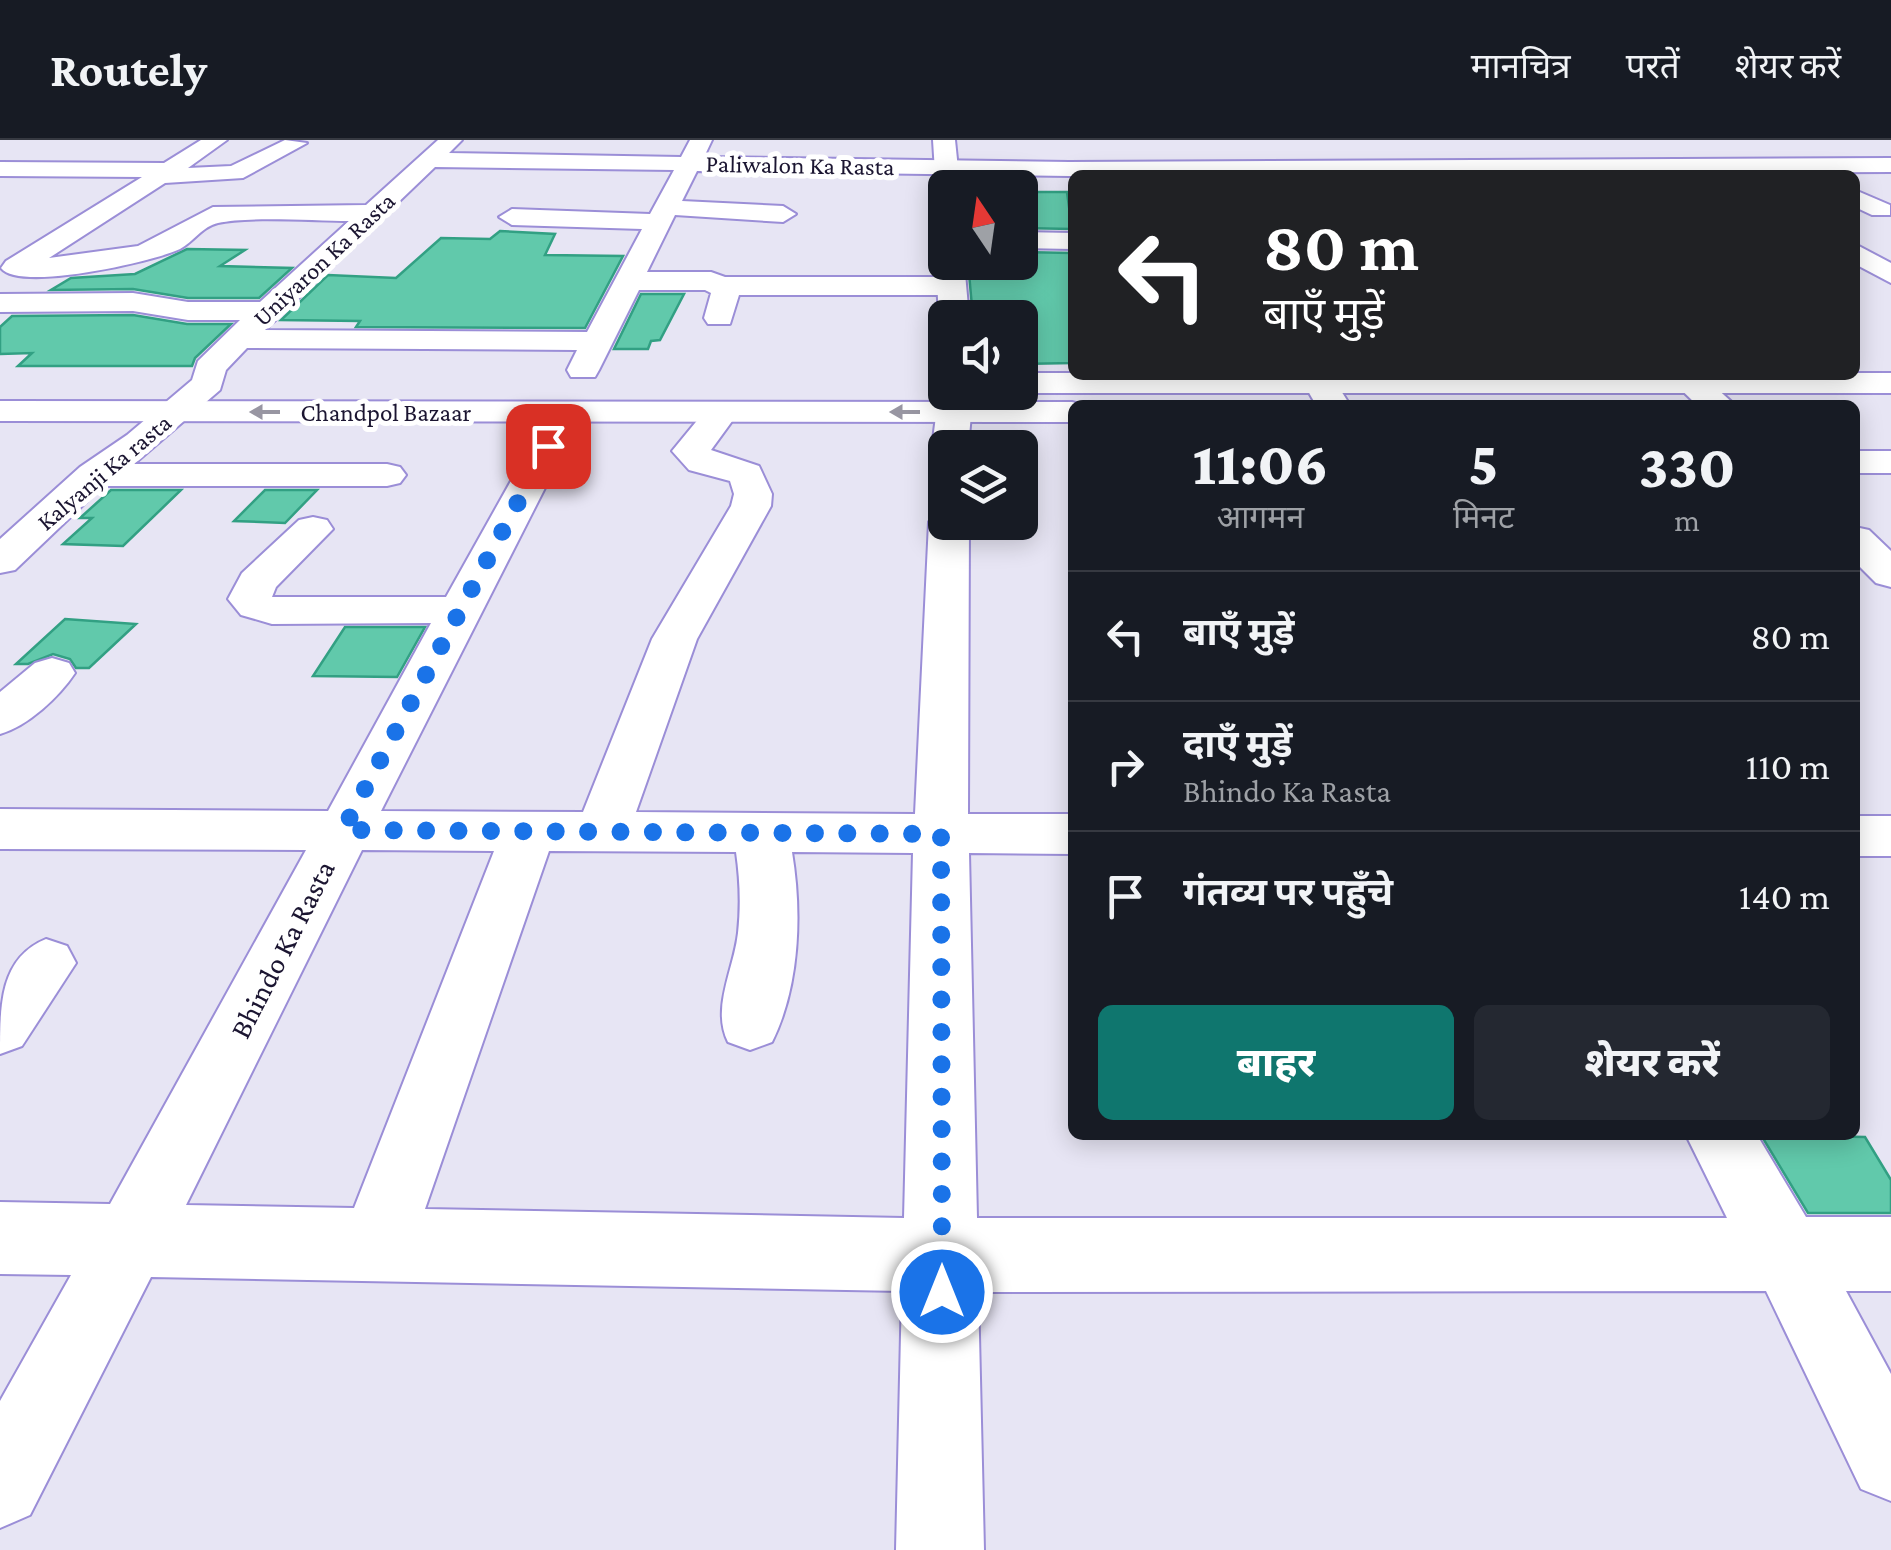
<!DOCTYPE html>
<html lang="hi">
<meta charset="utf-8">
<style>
:root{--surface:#171b24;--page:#242831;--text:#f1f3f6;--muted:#9ea1a6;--line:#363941;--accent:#0f766e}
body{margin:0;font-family:"Crimson Pro","Noto Sans Devanagari",serif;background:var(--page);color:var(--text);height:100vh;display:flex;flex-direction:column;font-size:38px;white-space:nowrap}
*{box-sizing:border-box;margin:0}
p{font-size:32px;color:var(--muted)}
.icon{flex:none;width:55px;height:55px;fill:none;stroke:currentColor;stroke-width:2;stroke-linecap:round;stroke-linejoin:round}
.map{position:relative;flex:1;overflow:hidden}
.panel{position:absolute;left:1068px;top:260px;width:792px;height:740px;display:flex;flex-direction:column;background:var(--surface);border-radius:15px;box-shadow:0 5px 25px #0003}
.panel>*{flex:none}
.banner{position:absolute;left:1068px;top:30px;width:792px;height:210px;border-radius:15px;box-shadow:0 5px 25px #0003;background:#202124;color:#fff;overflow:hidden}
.needle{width:65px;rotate:347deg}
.buttons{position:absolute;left:928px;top:30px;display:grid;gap:20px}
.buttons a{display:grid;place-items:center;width:110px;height:110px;border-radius:15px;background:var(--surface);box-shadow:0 5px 25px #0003;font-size:50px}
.pin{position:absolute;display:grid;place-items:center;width:85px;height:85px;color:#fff;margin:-42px;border-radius:20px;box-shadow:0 5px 15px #0006}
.me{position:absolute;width:110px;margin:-55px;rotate:0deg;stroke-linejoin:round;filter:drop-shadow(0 0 8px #0008)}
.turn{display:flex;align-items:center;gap:35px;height:210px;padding:0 30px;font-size:45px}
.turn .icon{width:130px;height:130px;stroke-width:2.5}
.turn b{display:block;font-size:70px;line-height:85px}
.eta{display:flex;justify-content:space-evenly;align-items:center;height:170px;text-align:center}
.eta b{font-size:60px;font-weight:800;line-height:70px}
.primary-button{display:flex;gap:20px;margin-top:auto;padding:20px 30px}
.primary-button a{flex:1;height:115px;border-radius:15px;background:var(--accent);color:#fff;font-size:40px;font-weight:800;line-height:115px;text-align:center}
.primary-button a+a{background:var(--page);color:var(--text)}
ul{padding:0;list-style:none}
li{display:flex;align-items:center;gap:30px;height:130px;padding:0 30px;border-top:2px solid var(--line)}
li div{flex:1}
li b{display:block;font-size:38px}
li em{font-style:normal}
header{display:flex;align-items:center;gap:60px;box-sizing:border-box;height:140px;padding:0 50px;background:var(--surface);border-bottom:2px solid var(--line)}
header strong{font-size:48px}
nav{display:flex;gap:55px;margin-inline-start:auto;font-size:35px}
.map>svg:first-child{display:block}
.building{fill:#61c9ab;stroke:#32a083;stroke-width:2.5}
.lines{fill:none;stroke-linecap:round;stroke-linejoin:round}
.minor-casing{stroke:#9b8ed7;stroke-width:4}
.major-casing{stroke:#9b8ed7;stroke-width:4}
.minor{fill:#fff;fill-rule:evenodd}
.major{fill:#fff;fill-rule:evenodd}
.oneway{fill:#9896a2}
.route{stroke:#1a73e8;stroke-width:18;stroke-dasharray:0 32.4}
.labels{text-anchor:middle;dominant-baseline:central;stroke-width:10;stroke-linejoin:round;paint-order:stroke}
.far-street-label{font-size:25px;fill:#1b1531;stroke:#fff}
.street-label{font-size:30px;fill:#1b1531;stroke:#fff}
</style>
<header>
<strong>Routely</strong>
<nav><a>मानचित्र</a><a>परतें</a><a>शेयर करें</a></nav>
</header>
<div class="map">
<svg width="1891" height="1410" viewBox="0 0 1891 1410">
<rect width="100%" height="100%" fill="#e7e5f4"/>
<!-- building -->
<g class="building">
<path d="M1020 52H1067L1072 89 1020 88Z"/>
<path d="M500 91 555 94 545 115 623 116 585 188 356 187 360 181 281 180 328 135 396 138 441 98 490 99Z"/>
<path d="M187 109 245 110 220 126 292 128 259 158H188L133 149 51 150 71 138 135 134Z"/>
<path d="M1020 112 1072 113V223L1020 224V178H973L968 122H1020Z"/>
<path d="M641 154H684L660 200 651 201 648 209H614Z"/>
<path d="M133 175 187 184H231L195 218 192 226H18L32 213 0 214V187L12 176Z"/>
<path d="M111 350H181L123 406 63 404 92 378H80Z"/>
<path d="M265 350H317L285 383 234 381Z"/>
<path d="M65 479 136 484 89 528H76L70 519 53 514 28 524H16Z"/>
<path d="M345 487H425L397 537 313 536Z"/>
<path d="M1761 995 1865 997 1891 1040V1073H1808Z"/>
</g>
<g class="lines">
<defs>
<g id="minor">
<path d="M201 0H227L188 28 231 26 285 0 307 3 243 38 165 43 49 118 138 106 213 67 366 65 438 0H462L449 13 681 17 690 0H712L704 17 1069 22 1891 18V32L1069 36 697 31 682 61 783 66 796 74 783 82 675 75 647 132H711L725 137H952L962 140 966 146 962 152 952 155H739L730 184H708L704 178 711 153 705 150H639L599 230 595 237H571L567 230 577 210 247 208 226 230 220 250 134 324H387L400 327 406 335 400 343 387 346H103L15 430 0 433V399L80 327 127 295 192 240 198 221 240 180H188L133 171 0 172V154L133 153 188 162H260L349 81C315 81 248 76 218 83 203 86 193 102 180 109 153 122 19 152 1 128L6 121 142 37 0 36V22L164 23ZM435 27 674 30 650 74 512 69 499 77 512 85 642 89 587 192 265 190Z"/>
<path d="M1855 50 1890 65V75H1872L1855 67Z"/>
<path d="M1020 92 1072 93V109L1020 108Z"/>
<path d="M1855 104 1891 123V143L1855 124Z"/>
<path d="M1299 235H1331L1350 265H1316Z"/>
<path d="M1666 235H1702L1735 265H1697Z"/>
<path d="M945 245V252H973L968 308H945V318L937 316 932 308 939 252Z"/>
<path d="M566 263 578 266 583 273 381 671 583 672 652 499 731 366 734 354 730 341 689 330 672 311 709 266 721 263 733 266 738 273 711 310 759 326 772 354 771 366 697 499 636 672 915 674 929 382 935 374 945 371V382H969L968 674H1072V714L969 713 977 1078H1727L1686 995H1757L1806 1077H1891V1151H1846L1891 1234V1361L1861 1349 1766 1151 978 1152 984 1410H896L902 1151 151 1137 30 1375 0 1388V1261L71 1135 0 1134V1062L110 1064 306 710 0 709V669L328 671 431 483 272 484 241 475 228 459 242 433 299 380 313 377 327 380 333 389 276 447 272 457H446L549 273 554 266ZM362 710 494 711 354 1068 186 1065ZM549 711 736 712C740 740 741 765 738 793 734 829 711 868 728 902L750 910 772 902C800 846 802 772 792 712L913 713 904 1078 425 1069Z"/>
<rect x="1855" y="311" width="36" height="22"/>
<path d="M1855 387 1869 390 1891 411V447L1876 443 1855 422Z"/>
<path d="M52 518 69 523 75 533C59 557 28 586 0 594V552L35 523Z"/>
<rect x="1855" y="676" width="36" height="40"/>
<path d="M46 799 67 806 76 823 22 906 0 914C0 864 0 818 46 799Z"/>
</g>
<g id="major">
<path d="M933 0H955L960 48H945V54L936 48Z"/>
<path d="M945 115V122H964L969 178H945V185L939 178 936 122Z"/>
<rect x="1023" y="233" width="868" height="20"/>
<path d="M0 261 1072 262 1084 265H1072V282L0 281Z"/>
</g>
</defs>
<!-- minor casing -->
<use href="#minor" class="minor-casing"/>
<!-- major casing -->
<use href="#major" class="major-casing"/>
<!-- minor -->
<use href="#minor" class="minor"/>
<!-- major -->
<use href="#major" class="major"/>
</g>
<!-- one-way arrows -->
<defs><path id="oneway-solid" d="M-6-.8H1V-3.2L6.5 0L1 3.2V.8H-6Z" transform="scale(2.5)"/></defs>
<g class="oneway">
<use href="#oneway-solid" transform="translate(265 272) rotate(-180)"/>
<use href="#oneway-solid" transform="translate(905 272) rotate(180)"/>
</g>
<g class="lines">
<!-- route -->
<path class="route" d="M548 306 343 690 941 694 942 1152"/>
</g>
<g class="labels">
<!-- far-street labels -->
<g class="far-street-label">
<text transform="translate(800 25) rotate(1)">Paliwalon Ka Rasta</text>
<text transform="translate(324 119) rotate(-43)">Uniyaron Ka Rasta</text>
<text x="386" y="272">Chandpol Bazaar</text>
<text transform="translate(104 332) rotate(-40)">Kalyanji Ka rasta</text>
</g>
<!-- street labels -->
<g class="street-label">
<text transform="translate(282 809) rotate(-63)">Bhindo Ka Rasta</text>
</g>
</g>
</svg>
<div class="buttons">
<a><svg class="needle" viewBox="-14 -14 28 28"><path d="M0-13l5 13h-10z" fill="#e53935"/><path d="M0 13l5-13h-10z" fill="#9ea1a6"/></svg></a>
<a><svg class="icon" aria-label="sound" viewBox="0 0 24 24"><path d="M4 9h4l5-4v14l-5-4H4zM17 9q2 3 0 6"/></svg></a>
<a><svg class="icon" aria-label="layers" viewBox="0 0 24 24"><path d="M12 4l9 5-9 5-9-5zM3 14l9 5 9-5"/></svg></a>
</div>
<div class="pin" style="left:548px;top:306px;background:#d93025"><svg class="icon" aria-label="arrive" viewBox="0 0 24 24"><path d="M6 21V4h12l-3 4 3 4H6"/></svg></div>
<svg class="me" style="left:942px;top:1152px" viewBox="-20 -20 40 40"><circle r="17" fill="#1a73e8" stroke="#fff" stroke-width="3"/><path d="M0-11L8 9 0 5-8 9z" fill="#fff"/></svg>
<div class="banner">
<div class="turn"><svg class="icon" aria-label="left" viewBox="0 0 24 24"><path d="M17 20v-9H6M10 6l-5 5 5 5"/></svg><div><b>80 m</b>बाएँ मुड़ें</div></div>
</div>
<section class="panel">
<div class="eta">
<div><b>11:06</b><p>आगमन</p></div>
<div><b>5</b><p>मिनट</p></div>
<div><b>330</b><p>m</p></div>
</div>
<ul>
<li><svg class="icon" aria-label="left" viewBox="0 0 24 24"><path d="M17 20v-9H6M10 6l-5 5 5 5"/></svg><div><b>बाएँ मुड़ें</b></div><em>80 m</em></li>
<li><svg class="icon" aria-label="right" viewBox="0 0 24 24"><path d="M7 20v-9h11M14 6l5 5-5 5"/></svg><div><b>दाएँ मुड़ें</b><p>Bhindo Ka Rasta</p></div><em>110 m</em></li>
<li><svg class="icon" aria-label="arrive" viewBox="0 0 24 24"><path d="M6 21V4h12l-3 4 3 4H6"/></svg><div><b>गंतव्य पर पहुँचे</b></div><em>140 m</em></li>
</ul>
<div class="primary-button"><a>बाहर</a><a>शेयर करें</a></div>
</section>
</div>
